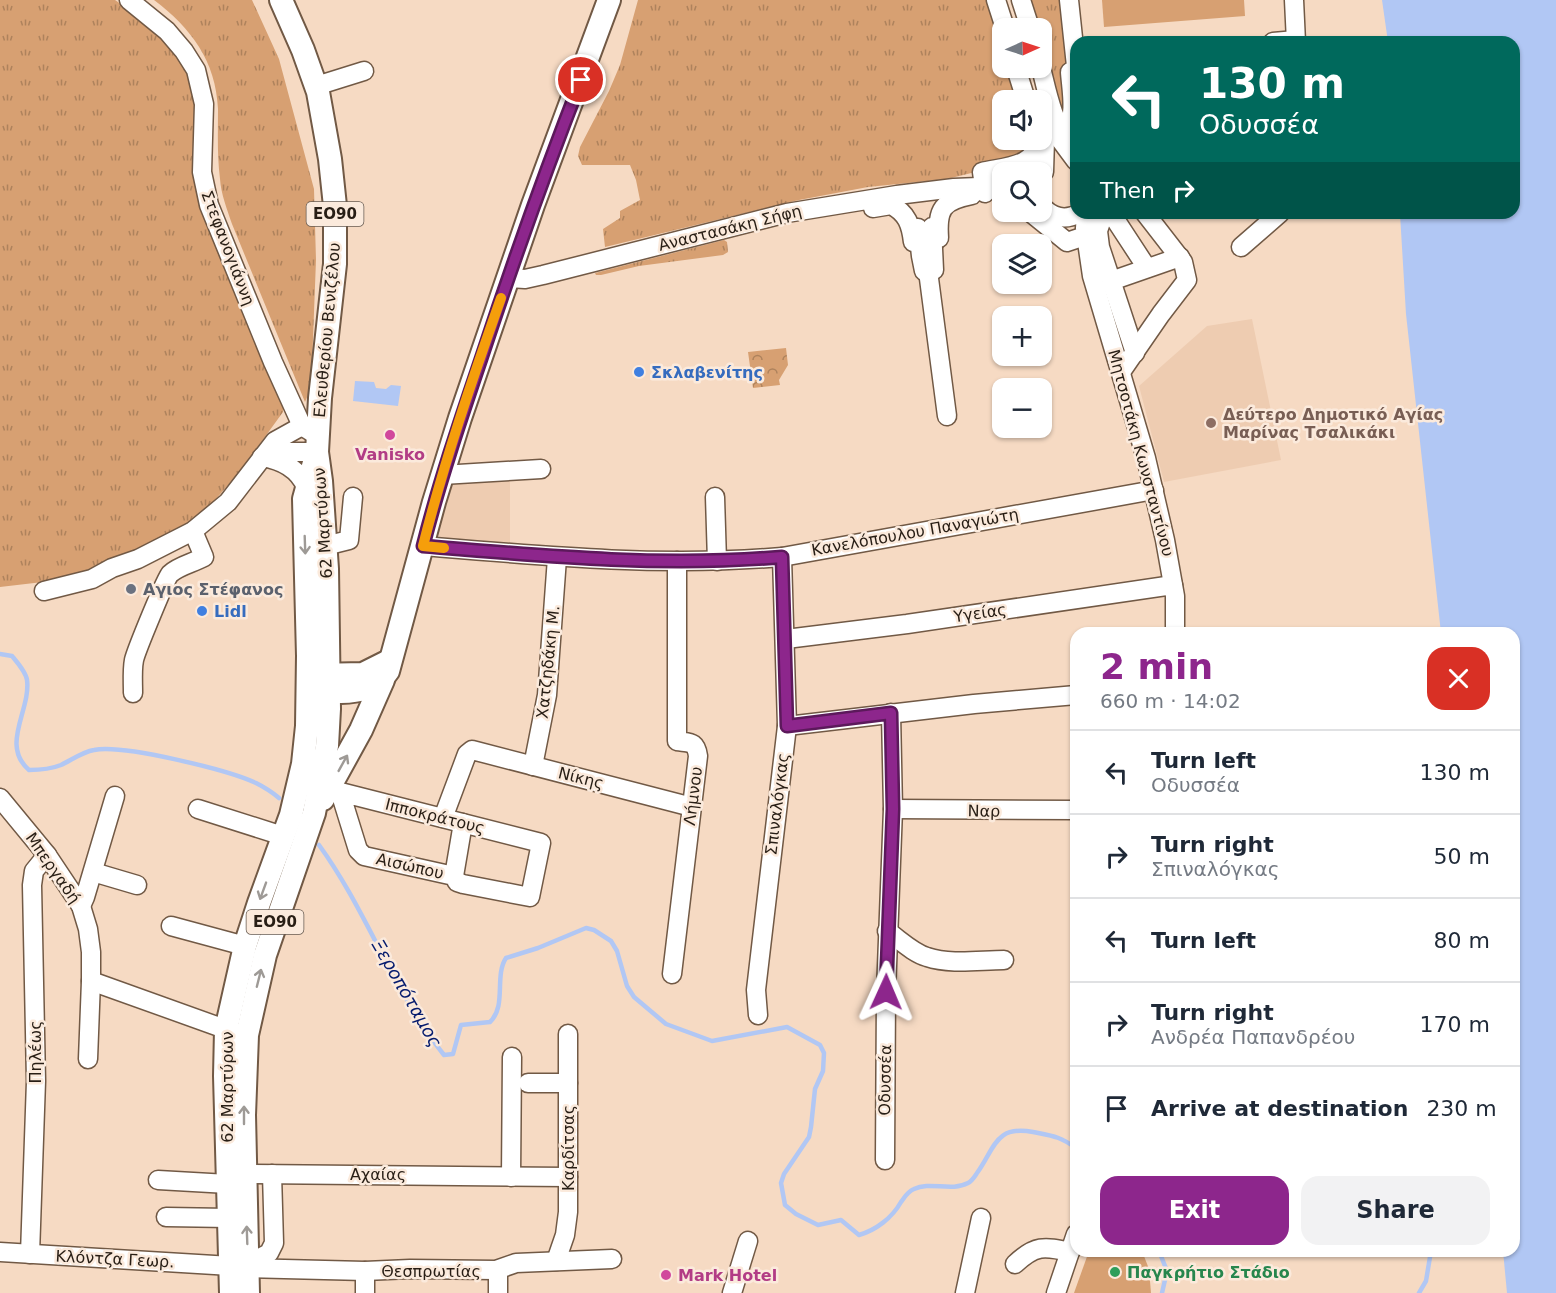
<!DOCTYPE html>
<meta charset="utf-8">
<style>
:root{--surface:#fff;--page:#f2f2f3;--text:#1f2937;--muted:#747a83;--line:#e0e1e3;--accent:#8d268c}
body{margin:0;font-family:"DejaVu Sans",sans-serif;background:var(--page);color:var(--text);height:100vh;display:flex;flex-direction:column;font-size:22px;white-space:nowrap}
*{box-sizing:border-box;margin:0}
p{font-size:20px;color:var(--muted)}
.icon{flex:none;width:33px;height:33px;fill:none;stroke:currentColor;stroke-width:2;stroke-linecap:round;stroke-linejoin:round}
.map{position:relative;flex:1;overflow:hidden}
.drawer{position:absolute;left:1070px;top:627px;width:450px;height:630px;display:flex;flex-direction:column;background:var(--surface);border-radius:18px;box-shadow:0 2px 4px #0004}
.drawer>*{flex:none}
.guide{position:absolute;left:1070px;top:36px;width:450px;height:183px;border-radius:18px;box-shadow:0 2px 4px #0004;background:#00695c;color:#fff;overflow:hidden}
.needle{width:39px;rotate:87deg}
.buttons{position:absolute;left:992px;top:18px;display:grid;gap:12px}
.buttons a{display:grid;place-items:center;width:60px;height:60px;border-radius:12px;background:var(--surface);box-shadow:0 2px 4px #0004;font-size:30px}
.pin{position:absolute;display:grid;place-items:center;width:51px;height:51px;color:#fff;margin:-26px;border:3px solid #fff;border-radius:50%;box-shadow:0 2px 6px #0007}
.me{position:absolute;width:66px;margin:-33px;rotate:1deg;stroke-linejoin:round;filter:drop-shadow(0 0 4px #0008)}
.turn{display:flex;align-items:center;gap:21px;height:126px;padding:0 30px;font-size:27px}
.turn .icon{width:78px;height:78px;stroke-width:2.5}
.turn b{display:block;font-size:42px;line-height:51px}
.then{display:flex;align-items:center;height:57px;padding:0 30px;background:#0003;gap:12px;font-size:22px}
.round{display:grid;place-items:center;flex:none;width:63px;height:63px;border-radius:18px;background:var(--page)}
.summary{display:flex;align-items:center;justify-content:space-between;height:102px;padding:0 30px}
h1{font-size:36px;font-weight:600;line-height:45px;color:var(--accent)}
.primary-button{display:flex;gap:12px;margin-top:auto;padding:12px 30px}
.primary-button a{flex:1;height:69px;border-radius:18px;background:var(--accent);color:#fff;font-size:24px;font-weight:600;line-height:69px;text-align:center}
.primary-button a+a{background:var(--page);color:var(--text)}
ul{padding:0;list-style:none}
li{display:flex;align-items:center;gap:18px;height:84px;padding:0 30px;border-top:2px solid var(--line)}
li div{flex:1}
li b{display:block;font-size:22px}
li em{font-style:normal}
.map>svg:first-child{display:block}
.built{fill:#eeccb1}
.grass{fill:url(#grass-tufts)}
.forest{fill:url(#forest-crowns)}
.pitch{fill:#d7a072}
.water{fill:#b1c7f4}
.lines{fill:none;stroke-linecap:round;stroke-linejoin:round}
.stream{stroke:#b1c7f4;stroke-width:4.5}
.minor-casing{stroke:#715945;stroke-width:21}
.major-casing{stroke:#715945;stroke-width:26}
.minor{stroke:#fff;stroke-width:18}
.major{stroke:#fff;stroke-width:22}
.oneway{stroke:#9e9a96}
.route-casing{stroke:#5c195b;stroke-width:15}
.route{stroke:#8d268c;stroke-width:10}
.slow{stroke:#f59e0b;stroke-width:10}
.shop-dot{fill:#3f7fe0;stroke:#fbeadc;stroke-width:2}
.education-dot{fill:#8d6e63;stroke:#fbeadc;stroke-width:2}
.hotel-dot{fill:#d1479c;stroke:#fbeadc;stroke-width:2}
.worship-dot{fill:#6b7280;stroke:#fbeadc;stroke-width:2}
.leisure-dot{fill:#2e9e5b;stroke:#fbeadc;stroke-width:2}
.labels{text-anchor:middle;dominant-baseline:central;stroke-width:5;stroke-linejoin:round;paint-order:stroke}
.shield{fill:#fbeadc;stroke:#675b51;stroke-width:1.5}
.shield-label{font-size:15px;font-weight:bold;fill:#281e15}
.street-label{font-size:16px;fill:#281e15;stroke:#fbeadc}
.shop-label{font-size:16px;font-weight:bold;fill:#366cbe;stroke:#fbeadc;text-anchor:start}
.education-label{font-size:16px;font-weight:bold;fill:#785e54;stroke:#fbeadc;text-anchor:start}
.hotel-label{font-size:16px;font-weight:bold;fill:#b23c85;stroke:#fbeadc}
.worship-label{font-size:16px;font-weight:bold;fill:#5b616d;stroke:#fbeadc;text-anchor:start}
.leisure-label{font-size:16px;font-weight:bold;fill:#27864d;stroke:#fbeadc;text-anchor:start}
.water-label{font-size:18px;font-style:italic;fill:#061c6e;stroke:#fbeadc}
</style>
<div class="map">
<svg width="1556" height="1293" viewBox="0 0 1556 1293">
<defs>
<pattern id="grass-tufts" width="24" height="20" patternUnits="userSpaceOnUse" patternTransform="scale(1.5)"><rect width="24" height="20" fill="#d7a072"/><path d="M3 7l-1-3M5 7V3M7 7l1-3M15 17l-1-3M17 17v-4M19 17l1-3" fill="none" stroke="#ae825c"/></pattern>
<pattern id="forest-crowns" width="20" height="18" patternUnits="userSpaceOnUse" patternTransform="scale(1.5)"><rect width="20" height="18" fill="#d7a072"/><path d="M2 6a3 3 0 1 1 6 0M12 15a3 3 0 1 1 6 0" fill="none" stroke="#ae825c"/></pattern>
</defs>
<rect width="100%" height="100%" fill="#f6dac3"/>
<!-- built -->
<g class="built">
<path d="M1252 319 1281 460 1164 482 1139 386 1207 326Z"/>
<path d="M510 480V544L435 538 454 481Z"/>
</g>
<!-- grass -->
<g class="grass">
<path d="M0 0H115L141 18 184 60 197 108 195 143 198 195 210 232 283 407V412L241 470 209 507 168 536 90 573 60 580 0 587Z"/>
<path d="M154 0H252L279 59 314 189 316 260 312 365 308 395 305 402 232 224C227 209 221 194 220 179 217 155 218 132 218 109 216 61 191 28 154 0Z"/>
<path d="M638 0H993L1002 28V68H1014L1024 100H1002V140H1035L1016 162 947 179 868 187 799 200 605 247 603 229 620 218V211L640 200 636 180 630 165H582L578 156 580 147 609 91 620 65Z"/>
<path d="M1023 0H1063L1067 48 1068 126 1041 61V28H1032Z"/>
<path d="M724 240 727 242 728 252 723 255 639 266 601 275H596L595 273Z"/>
</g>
<!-- forest -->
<path class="forest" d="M786 348 788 365 779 380 780 385 753 388 748 352Z"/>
<!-- pitch -->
<g class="pitch">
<path d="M1102 0H1244L1245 16 1104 27Z"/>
<path d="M1089 1251H1142L1149 1269 1151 1293H1074Z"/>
</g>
<!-- water -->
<g class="water">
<path d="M1382 0H1556V1293H1507L1503 1251H1514V633H1441L1406 314 1400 214 1514 213V42H1388Z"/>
<path d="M355 381 374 382 376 388 386 389 391 385 401 386 398 406 353 401Z"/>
</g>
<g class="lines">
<!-- stream -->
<g class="stream">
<path d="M0 654 12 656C17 662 26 672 27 680 31 710 0 745 29 770 40 770 51 769 61 765 72 760 82 752 94 750 123 744 228 770 256 783 264 787 272 792 279 798"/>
<path d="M319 845C367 911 393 991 444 1055L453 1054 461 1025 490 1022C507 1006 494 976 506 958L538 948 586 928 594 930 611 941 617 951 627 986 634 997 666 1024 712 1041 787 1027 820 1045 824 1053 823 1071 815 1089 811 1127 809 1137 784 1174 781 1183 785 1205 796 1214 818 1225 841 1220 859 1235C876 1230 892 1218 901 1202 905 1197 907 1192 914 1189 930 1181 951 1192 968 1183 972 1181 975 1176 977 1173 995 1148 995 1125 1033 1132 1053 1136 1059 1136 1076 1148"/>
<path d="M1159 1251 1167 1271 1162 1293"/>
<path d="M1419 1293 1426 1281 1431 1251"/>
</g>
<defs>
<g id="minor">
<path d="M129 0 167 31 184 51 196 70 204 104 202 172 209 205 273 362 302 426 318 436"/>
<path d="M996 0 1005 28"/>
<path d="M1021 0 1030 28"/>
<path d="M1069 0 1076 66"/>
<path d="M1294 0 1296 42"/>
<path d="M1273 42 1296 40"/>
<path d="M1016 68 1026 100"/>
<path d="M1041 68C1045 82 1052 121 1063 130H1066C1077 116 1071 88 1070 72H1076"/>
<path d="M316 86 364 71"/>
<path d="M1047 122 1076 161"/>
<path d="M1044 172 1045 139"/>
<path d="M985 193 982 172C1002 167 1038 167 1037 140"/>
<path d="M1041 205C1052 218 1065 221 1080 213"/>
<path d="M873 208 891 205C907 213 911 225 913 242"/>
<path d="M1030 212 1067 242 1091 234V229"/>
<path d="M1086 213 1085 228 1092 276 1146 458 1165 540 1175 596V633"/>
<path d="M1104 213 1098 231 1100 247 1135 353"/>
<path d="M1111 213 1147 268"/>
<path d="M932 227 934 270"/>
<path d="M918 228 921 256 924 271"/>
<path d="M939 238C937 209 942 201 972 195"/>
<path d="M1241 247 1280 213"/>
<path d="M928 271 947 416"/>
<path d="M509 278 525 279 543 275 787 213 897 195 954 188 1002 186"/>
<path d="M1111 281 1180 257"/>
<path d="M1121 372 1161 314 1187 280 1183 262 1145 213"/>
<path d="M267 456 282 452H317"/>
<path d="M262 457C282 460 298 468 306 487"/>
<path d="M442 475 541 469"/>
<path d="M715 497 717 561"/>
<path d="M325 546 349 540 353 497"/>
<path d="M423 546C543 556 662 567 782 557L1154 490"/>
<path d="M44 591 92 579 112 568 138 559 193 531 228 502 275 441 302 426"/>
<path d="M786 639 907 624 1173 585"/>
<path d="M133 693C133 682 132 670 134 660 136 651 166 578 170 574 178 566 193 563 204 557L193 531"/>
<path d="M787 726 974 704 1076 695"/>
<path d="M533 766 547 695 557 558"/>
<path d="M329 789 340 792 541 843 530 897 463 884 457 882 454 876 364 856 358 850 340 792"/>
<path d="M0 798 47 855 81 906 88 929 91 952V981L239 1034"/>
<path d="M198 809 283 836"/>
<path d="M893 809 1076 810"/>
<path d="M443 818 467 754 472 750 692 807"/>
<path d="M93 872 137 885"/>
<path d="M454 876 463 823"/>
<path d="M81 906 85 897 115 796"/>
<path d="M171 926 245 946"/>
<path d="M887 931C900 940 913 953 927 957 951 965 980 960 1004 960"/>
<path d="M672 974 698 756C696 741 690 743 677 741V561"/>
<path d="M758 1015 756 990 787 726 782 557"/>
<path d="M88 1059 91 981"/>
<path d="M528 1083H568"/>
<path d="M885 1160 886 992 893 809 891 713"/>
<path d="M245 1174 568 1177"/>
<path d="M511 1177 512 1057"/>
<path d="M158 1180 228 1184"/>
<path d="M166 1217 229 1218"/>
<path d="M0 1252 231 1266"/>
<path d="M30 1254 36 1081 32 885 34 871 47 855"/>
<path d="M556 1261 565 1235 568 1212V1034"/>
<path d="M248 1264 269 1253 274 1243 272 1174"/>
<path d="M1015 1264C1035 1245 1044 1246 1070 1252"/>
<path d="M248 1268 365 1271 410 1269 496 1270 516 1263 612 1259"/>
<path d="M365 1293V1271"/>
<path d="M498 1293V1270"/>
<path d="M732 1293 748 1241"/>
<path d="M965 1293 981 1218"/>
<path d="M1056 1293 1076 1234"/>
</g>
<g id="major">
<path d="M315 675 363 674 387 662"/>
<path d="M315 692C342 692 371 696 388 671L434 502 460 418 533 205 609 0"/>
<path d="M323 799 361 730 383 680"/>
<path d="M231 1293 225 1076 226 1030 245 946 259 903 291 815 303 764 307 726 308 656 304 499 315 459"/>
<path d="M248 1293 244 1115 247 1035 265 955 314 813 327 746 329 709 327 569 321 481 317 452 320 398 335 264V206L330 159 318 92 303 50 281 0"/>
</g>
</defs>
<!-- minor casing -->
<use href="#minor" class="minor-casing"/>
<!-- major casing -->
<use href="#major" class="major-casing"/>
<!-- minor -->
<use href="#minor" class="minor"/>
<!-- major -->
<use href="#major" class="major"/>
</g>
<!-- one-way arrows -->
<defs><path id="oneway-shaft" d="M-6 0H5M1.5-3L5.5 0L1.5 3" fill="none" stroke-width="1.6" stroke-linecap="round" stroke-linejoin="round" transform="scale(1.5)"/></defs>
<g class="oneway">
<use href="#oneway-shaft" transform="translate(305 545) rotate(88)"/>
<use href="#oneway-shaft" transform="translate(343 763) rotate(-61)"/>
<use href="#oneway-shaft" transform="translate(263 891) rotate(110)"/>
<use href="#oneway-shaft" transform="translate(259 978) rotate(-76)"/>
<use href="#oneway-shaft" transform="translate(244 1115) rotate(-90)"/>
<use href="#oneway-shaft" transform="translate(247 1235) rotate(-92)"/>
</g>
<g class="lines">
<defs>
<path id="route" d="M581 80C545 172 512 265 481 359 460 421 439 483 423 546 543 556 662 567 782 557L787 726 891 713 893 809 886 992"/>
</defs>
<!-- route casing -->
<use href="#route" class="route-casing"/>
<!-- route -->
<use href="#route" class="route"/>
<!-- slow -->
<path class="slow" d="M444 548 423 546C444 462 472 380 501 298"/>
</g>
<!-- markers -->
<g class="shop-dot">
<circle cx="639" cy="372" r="6"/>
<circle cx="202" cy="611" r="6"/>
</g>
<circle class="education-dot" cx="1211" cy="423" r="6"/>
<g class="hotel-dot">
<circle cx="390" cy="435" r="6"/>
<circle cx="666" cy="1275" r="6"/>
</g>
<circle class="worship-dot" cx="131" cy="589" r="6"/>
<circle class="leisure-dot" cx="1115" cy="1272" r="6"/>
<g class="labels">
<!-- shield labels -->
<g class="shield">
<rect x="306.5" y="202" width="57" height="24" rx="4.5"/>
<rect x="246.5" y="910" width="57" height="24" rx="4.5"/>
</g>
<g class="shield-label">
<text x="335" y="214">ΕΟ90</text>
<text x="275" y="922">ΕΟ90</text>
</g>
<!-- street labels -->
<g class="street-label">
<text transform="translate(730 228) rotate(-14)">Αναστασάκη Σήφη</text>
<text transform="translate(228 248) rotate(69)">Στεφανογιάννη</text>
<text transform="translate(327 330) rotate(-85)">Ελευθερίου Βενιζέλου</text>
<text transform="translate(1141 453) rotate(75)">Μητσοτάκη Κωνσταντίνου</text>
<text transform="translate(323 523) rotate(-94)">62 Μαρτύρων</text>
<text transform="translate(915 532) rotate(-10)">Κανελόπουλου Παναγιώτη</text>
<text transform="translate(980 613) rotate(-8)">Υγείας</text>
<text transform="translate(548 662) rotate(-84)">Χατζηδάκη Μ.</text>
<text transform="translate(581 778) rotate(14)">Νίκης</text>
<text transform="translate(693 796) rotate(-83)">Λήμνου</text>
<text transform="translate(777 804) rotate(-83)">Σπιναλόγκας</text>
<text transform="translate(984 811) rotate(1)">Ναρ</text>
<text transform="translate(435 816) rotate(14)">Ιπποκράτους</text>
<text transform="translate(410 866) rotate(13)">Αισώπου</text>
<text transform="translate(53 868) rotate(55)">Μπεργαδή</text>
<text transform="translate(35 1052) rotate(-90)">Πηλέως</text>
<text transform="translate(885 1080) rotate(-89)">Οδυσσέα</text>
<text transform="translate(227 1087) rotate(-90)">62 Μαρτύρων</text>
<text transform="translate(568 1148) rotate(-90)">Καρδίτσας</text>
<text x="378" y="1174">Αχαίας</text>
<text transform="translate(115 1259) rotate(3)">Κλόντζα Γεωρ.</text>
<text x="431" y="1271">Θεσπρωτίας</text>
</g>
<!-- shop labels -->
<g class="shop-label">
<text x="651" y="372">Σκλαβενίτης</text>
<text x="214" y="611">Lidl</text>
</g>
<!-- education labels -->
<g class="education-label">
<text x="1223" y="414">Δεύτερο Δημοτικό Αγίας<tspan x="1223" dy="18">Μαρίνας Τσαλικάκι</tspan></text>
</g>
<!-- hotel labels -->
<g class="hotel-label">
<text x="390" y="454">Vanisko</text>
<text x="678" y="1275" text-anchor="start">Mark Hotel</text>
</g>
<!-- worship labels -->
<g class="worship-label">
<text x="143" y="589">Αγιος Στέφανος</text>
</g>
<!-- leisure labels -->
<g class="leisure-label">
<text x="1127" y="1272">Παγκρήτιο Στάδιο</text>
</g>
<!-- water labels -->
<g class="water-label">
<text transform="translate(407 993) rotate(60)">Ξεροπόταμος</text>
</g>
</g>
</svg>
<div class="buttons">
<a><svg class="needle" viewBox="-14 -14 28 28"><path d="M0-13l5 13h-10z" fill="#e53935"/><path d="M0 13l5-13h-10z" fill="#747a83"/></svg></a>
<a><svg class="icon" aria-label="sound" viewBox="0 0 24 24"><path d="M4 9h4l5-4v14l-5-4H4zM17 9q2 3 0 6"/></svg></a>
<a><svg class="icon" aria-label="search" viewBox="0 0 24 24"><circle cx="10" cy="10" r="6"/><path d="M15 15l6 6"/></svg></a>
<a><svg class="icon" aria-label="layers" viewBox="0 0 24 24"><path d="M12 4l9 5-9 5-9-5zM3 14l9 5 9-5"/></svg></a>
<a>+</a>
<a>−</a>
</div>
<div class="pin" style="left:581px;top:80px;background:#d93025"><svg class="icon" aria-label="arrive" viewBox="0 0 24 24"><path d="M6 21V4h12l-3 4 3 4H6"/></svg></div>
<svg class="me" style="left:886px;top:992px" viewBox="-20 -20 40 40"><path d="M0-17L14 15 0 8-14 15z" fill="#8d268c" stroke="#fff" stroke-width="4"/></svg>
<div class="guide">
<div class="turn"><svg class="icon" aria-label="left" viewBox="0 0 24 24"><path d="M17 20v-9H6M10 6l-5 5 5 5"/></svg><div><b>130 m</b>Οδυσσέα</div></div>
<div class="then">Then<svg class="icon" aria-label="right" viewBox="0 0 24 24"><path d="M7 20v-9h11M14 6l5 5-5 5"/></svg></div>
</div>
<section class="drawer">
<div class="summary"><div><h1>2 min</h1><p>660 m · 14:02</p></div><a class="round" style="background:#d93025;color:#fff"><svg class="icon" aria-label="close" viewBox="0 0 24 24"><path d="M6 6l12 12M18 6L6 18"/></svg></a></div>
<ul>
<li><svg class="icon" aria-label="left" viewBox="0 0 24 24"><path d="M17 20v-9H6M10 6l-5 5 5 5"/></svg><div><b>Turn left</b><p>Οδυσσέα</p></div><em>130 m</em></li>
<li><svg class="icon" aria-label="right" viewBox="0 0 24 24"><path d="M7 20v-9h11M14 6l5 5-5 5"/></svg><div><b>Turn right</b><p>Σπιναλόγκας</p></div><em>50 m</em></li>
<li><svg class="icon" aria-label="left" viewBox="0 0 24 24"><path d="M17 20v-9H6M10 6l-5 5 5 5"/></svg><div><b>Turn left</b></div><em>80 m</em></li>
<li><svg class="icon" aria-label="right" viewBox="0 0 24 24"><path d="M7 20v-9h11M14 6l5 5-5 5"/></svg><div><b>Turn right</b><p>Ανδρέα Παπανδρέου</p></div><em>170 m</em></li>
<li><svg class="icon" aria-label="arrive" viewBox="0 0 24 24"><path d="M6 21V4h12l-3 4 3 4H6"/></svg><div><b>Arrive at destination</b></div><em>230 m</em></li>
</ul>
<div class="primary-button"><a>Exit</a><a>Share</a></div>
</section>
</div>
